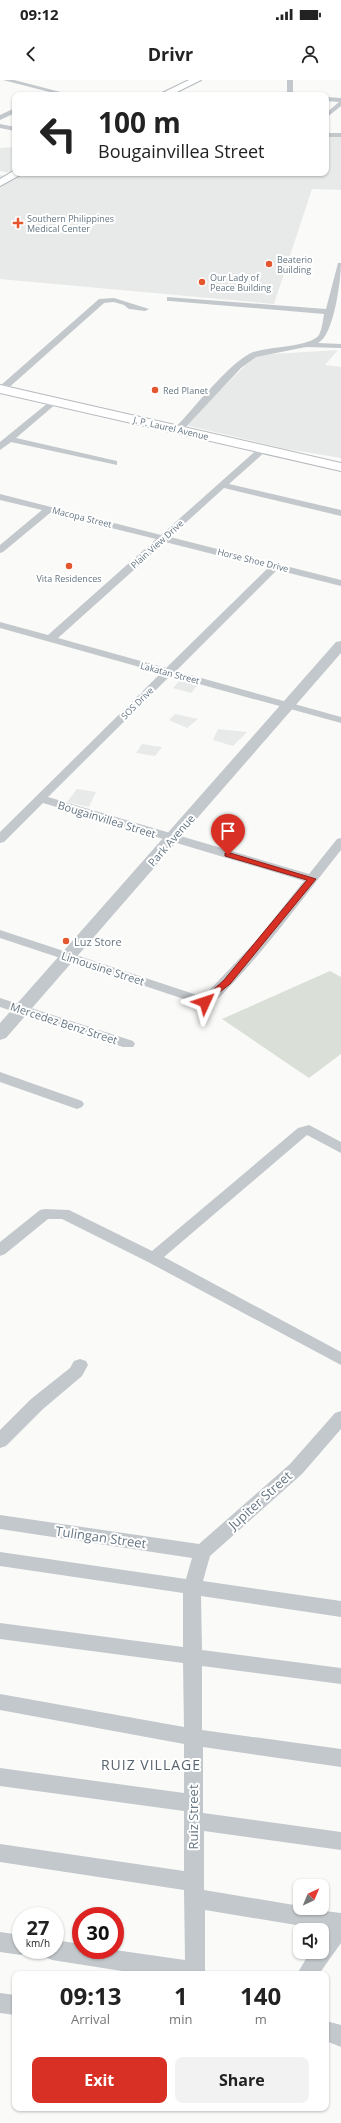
<!DOCTYPE html>
<style>
:root{--surface:#fff;--page:#f2f2f2;--text:#222;--muted:#767676;--accent:#d93025}
body{margin:0;font-family:"Open Sans",sans-serif;background:var(--page);color:var(--text);height:100vh;display:flex;flex-direction:column;font-size:15px;white-space:nowrap}
*{box-sizing:border-box;margin:0}
p{font-size:13px;color:var(--muted)}
.icon{flex:none;width:22px;height:22px;fill:none;stroke:currentColor;stroke-width:2;stroke-linecap:round;stroke-linejoin:round}
.map{position:relative;flex:1;overflow:hidden}
.panel{position:absolute;left:12px;top:1891px;width:317px;height:140px;display:flex;flex-direction:column;background:var(--surface);border-radius:8px;box-shadow:0 1px 3px #0004}
.panel>*{flex:none}
.top-card{position:absolute;left:12px;top:12px;width:317px;height:84px;border-radius:8px;box-shadow:0 1px 3px #0004;background:#fff;color:var(--text);overflow:hidden}
.needle{width:26px;rotate:44deg}
.controls{position:absolute;left:293px;top:1799px;display:grid;gap:8px}
.controls a{display:grid;place-items:center;width:36px;height:36px;border-radius:8px;background:var(--surface);box-shadow:0 1px 3px #0004;font-size:20px}
.speed{position:absolute;left:12px;top:1827px;display:flex;gap:8px;font-size:20px;font-weight:700;text-align:center}
.speed>*{display:grid;place-content:center;width:52px;height:52px;border-radius:50%;background:var(--surface);box-shadow:0 1px 3px #0004;line-height:1}
.speed small{font-size:10px;font-weight:400}
.speed .limit{border:6px solid #d22;background:#fff;color:#111}
.pin{position:absolute;display:grid;place-items:center;width:34px;height:34px;color:#fff;margin:-41px -17px;border-radius:50% 50% 50% 0;rotate:-45deg;box-shadow:0 0 4px #0007}
.pin .icon{rotate:45deg}
.me{position:absolute;width:44px;margin:-22px;rotate:48deg;stroke-linejoin:round;filter:drop-shadow(0 0 3px #0008)}
.turn{display:flex;align-items:center;gap:14px;height:84px;padding:0 20px;font-size:18px}
.turn .icon{width:52px;height:52px;stroke-width:2.5}
.turn b{display:block;font-size:28px;line-height:34px}
.eta{display:flex;justify-content:space-evenly;align-items:center;height:68px;text-align:center}
.eta b{font-size:24px;font-weight:700;line-height:28px}
.action{display:flex;gap:8px;margin-top:auto;padding:8px 20px}
.action a{flex:1;height:46px;border-radius:8px;background:var(--accent);color:#fff;font-size:16px;font-weight:700;line-height:46px;text-align:center}
.action a+a{background:var(--page);color:var(--text)}
.status{display:flex;justify-content:space-between;align-items:center;height:28px;padding:0 20px;background:var(--surface);direction:ltr}
.status svg{height:11px;fill:currentColor}
header{display:flex;justify-content:space-between;align-items:center;height:52px;padding:0 20px;background:var(--surface);font-size:18px;font-weight:700}
.map>svg:first-child{display:block}
.built{fill:#e8e9e9}
.green{fill:#dadfd7}
.lines{fill:none;stroke-linecap:round;stroke-linejoin:round}
.secondary-casing{stroke:#b3babf;stroke-width:2}
.primary-casing{stroke:#b5babe;stroke-width:2}
.minor{fill:#c3c8cc;fill-rule:evenodd}
.tertiary{fill:#c3c8cc;fill-rule:evenodd}
.secondary{fill:#fff;fill-rule:evenodd}
.primary{fill:#fff;fill-rule:evenodd}
.route{fill:#d93025;stroke:#8d1f18}
.poi-dot{fill:#e4572e;stroke:#fff;stroke-width:1.5}
.labels{text-anchor:middle;dominant-baseline:central;stroke-width:4;stroke-linejoin:round;paint-order:stroke}
.far-poi-label{font-size:9px;fill:#657683;stroke:#fff;text-anchor:start}
.far-street-label{font-size:9px;fill:#657683;stroke:#fff}
.street-label{font-size:11px;fill:#657683;stroke:#fff}
.poi-label{font-size:11px;fill:#657683;stroke:#fff;text-anchor:start}
.near-street-label{font-size:13px;fill:#657683;stroke:#fff}
.near-neighbourhood-label{font-size:14px;letter-spacing:1px;fill:#57646e;stroke:#fff}
</style>
<div class="status"><b>09:12</b><svg viewBox="0 0 49 12"><path d="M0 12V9h3v3zM5 12V6h3v6zM10 12V3h3v9zM15 12V0h3v12zM26 1h20v11H26zM47 4h2v5h-2z"/></svg></div>
<header><svg class="icon" aria-label="back" viewBox="0 0 24 24"><path d="M15 5l-7 7 7 7"/></svg>Drivr<svg class="icon" aria-label="person" viewBox="0 0 24 24"><circle cx="12" cy="8" r="4"/><path d="M4 21q1-7 8-7t8 7"/></svg></header>
<div class="map">
<svg width="341" height="2043" viewBox="0 0 341 2043">
<rect width="100%" height="100%" fill="#fafaf8"/>
<!-- built -->
<g class="built">
<path d="M326 57H341V110L312 109 274 224 0 199V95L17 98 25 93H326Z"/>
<path d="M15 67V90L11 93 0 91V68Z"/>
<path d="M338 270 325 285 341 287V378L286 369 185 345 256 275Z"/>
<path d="M180 600 198 605 191 613 173 608Z"/>
<path d="M175 634 198 639 187 648 169 640Z"/>
<path d="M218 649 247 652 233 666 213 660Z"/>
<path d="M142 664 162 667 155 676 136 673Z"/>
<path d="M77 709 96 712 89 727 67 722Z"/>
</g>
<!-- green -->
<path class="green" d="M330 891 341 897V974L309 998 222 939Z"/>
<g class="lines">
<defs>
<g id="secondary">
<path d="M189 0H201L171 15H158Z"/>
<path d="M15 90V93H21L20 95 0 106V99Z"/>
</g>
<path id="primary" d="M0 305 341 383V391L0 313Z"/>
</defs>
<!-- secondary casing -->
<use href="#secondary" class="secondary-casing"/>
<!-- primary casing -->
<use href="#primary" class="primary-casing"/>
<!-- minor -->
<g class="minor">
<path d="M3 0H14L72 15H61Z"/>
<rect x="287" y="0" width="6" height="15"/>
<path d="M326 17 341 18V26L326 38V33L339 22 326 21Z"/>
<path d="M15 28V33L0 40V35Z"/>
<path d="M0 44 15 47V51L0 48Z"/>
<rect x="326" y="53" width="15" height="4"/>
<path d="M338 183H341C341 199 334 256 318 263L341 264V268L306 267 256 277 241 288 182 351H176V347C195 327 226 287 249 274 263 266 310 268 319 255 322 249 323 240 324 234L170 221H167V217L326 229Z"/>
<path d="M114 218 149 229 145 231 129 229 124 225 114 222 104 223 5 311H0V306L99 219Z"/>
<path d="M54 318 58 321 57 323 16 358 117 381V385L11 362 0 370V362Z"/>
<path d="M263 366 268 369 266 371 229 404 341 430V436L224 408 170 457 341 500V506L277 490 176 591 341 637V643L170 596 48 717 309 794 337 759 341 758V770C306 814 273 860 235 901 227 909 216 923 205 926L0 858V850L203 917 255 862 304 801 43 723 4 762 0 763V752L161 593 0 548V542L48 555 156 459 50 433 3 472 0 473V465L42 430 0 420V414L161 455 260 367ZM165 462 268 488 166 588 58 558Z"/>
<path d="M0 918 133 961 135 964 133 967H123L0 927Z"/>
<path d="M0 992 82 1021 84 1024 82 1027 77 1029 0 1002Z"/>
<path d="M309 1045 341 1062V1073L307 1055 164 1177 341 1272V1285L148 1182 62 1139H48L5 1174 0 1176V1162L40 1130 45 1129 69 1130 152 1171 298 1048Z"/>
<path d="M80 1279 86 1281 88 1285 82 1296 43 1329 6 1366 0 1368V1350L31 1319 70 1288 74 1281Z"/>
<path d="M341 1331V1349L302 1394 210 1476 203 1501 341 1521V1537L201 1516 202 1570 341 1588V1604L202 1586V1650L341 1669V1687L203 1667V1733L341 1752V1770L204 1751V1810L300 1826V1828L341 1833V1863L319 1894H297L310 1872H322V1856L326 1850 205 1830V1894H141L52 1880 45 1877 42 1870H55V1860L81 1864V1870H115L185 1880 184 1810 0 1782V1764L184 1791V1731L0 1706V1688L184 1713V1664L0 1630V1614L184 1647 183 1583 0 1559V1543L183 1567V1513L0 1486V1472L186 1499 192 1478 0 1449V1435L199 1464 290 1384 335 1333Z"/>
<path d="M0 1852 21 1855V1870H29L28 1872 21 1875 0 1872Z"/>
<path d="M0 1913 15 1915V1935L0 1933Z"/>
<path d="M326 1941 341 1945V1967L326 1961Z"/>
</g>
<!-- tertiary -->
<path class="tertiary" d="M341 561V573L6 958 0 960V943L336 562Z"/>
<!-- secondary -->
<use href="#secondary" class="secondary"/>
<!-- primary -->
<use href="#primary" class="primary"/>
</g>
<!-- route -->
<path class="route" d="M225 773H230L316 799 230 904 205 924 201 922 202 920 224 900 307 800 225 776Z"/>
<!-- markers -->
<g class="poi-dot">
<path d="M16 137h4v4h4v4h-4v4h-4v-4h-4v-4h4z"/>
<circle cx="269" cy="184" r="4"/>
<circle cx="202" cy="202" r="4"/>
<circle cx="155" cy="310" r="4"/>
<circle cx="69" cy="486" r="4"/>
<circle cx="66" cy="861" r="4"/>
</g>
<g class="labels">
<!-- far-poi labels -->
<g class="far-poi-label">
<text x="27" y="138">Southern Philippines<tspan x="27" dy="10">Medical Center</tspan></text>
<text x="277" y="179">Beaterio<tspan x="277" dy="10">Building</tspan></text>
<text x="210" y="197">Our Lady of<tspan x="210" dy="10">Peace Building</tspan></text>
<text x="163" y="310">Red Planet</text>
<text x="69" y="498" text-anchor="middle">Vita Residences</text>
</g>
<!-- far-street labels -->
<g class="far-street-label">
<text transform="translate(171 348) rotate(13)">J. P. Laurel Avenue</text>
<text transform="translate(82 437) rotate(14)">Macopa Street</text>
<text transform="translate(157 464) rotate(-42)">Plain View Drive</text>
<text transform="translate(253 480) rotate(14)">Horse Shoe Drive</text>
<text transform="translate(170 593) rotate(15)">Lakatan Street</text>
<text transform="translate(137 623) rotate(-45)">SOS Drive</text>
</g>
<!-- street labels -->
<g class="street-label">
<text transform="translate(107 739) rotate(17)">Bougainvillea Street</text>
<text transform="translate(171 760) rotate(-49)">Park Avenue</text>
<text transform="translate(103 888) rotate(18)">Limousine Street</text>
<text transform="translate(64 943) rotate(18)">Mercedez Benz Street</text>
</g>
<!-- poi labels -->
<g class="poi-label">
<text x="74" y="861">Luz Store</text>
</g>
<!-- near-street labels -->
<g class="near-street-label">
<text transform="translate(260 1420) rotate(-42)">Jupiter Street</text>
<text transform="translate(101 1457) rotate(8)">Tulingan Street</text>
<text transform="translate(193 1737) rotate(-90)">Ruiz Street</text>
</g>
<!-- near-neighbourhood labels -->
<g class="near-neighbourhood-label">
<text x="151" y="1684">RUIZ VILLAGE</text>
</g>
</g>
</svg>
<div class="controls">
<a><svg class="needle" viewBox="-14 -14 28 28"><path d="M0-13l5 13h-10z" fill="#e53935"/><path d="M0 13l5-13h-10z" fill="#767676"/></svg></a>
<a><svg class="icon" aria-label="sound" viewBox="0 0 24 24"><path d="M4 9h4l5-4v14l-5-4H4zM17 9q2 3 0 6"/></svg></a>
</div>
<div class="speed"><div>27<small>km/h</small></div><div class="limit">30</div></div>
<div class="pin" style="left:228px;top:775px;background:#d93025"><svg class="icon" aria-label="arrive" viewBox="0 0 24 24"><path d="M6 21V4h12l-3 4 3 4H6"/></svg></div>
<svg class="me" style="left:205px;top:922px" viewBox="-20 -20 40 40"><path d="M0-17L14 15 0 8-14 15z" fill="#d93025" stroke="#fff" stroke-width="4"/></svg>
<div class="top-card">
<div class="turn"><svg class="icon" aria-label="left" viewBox="0 0 24 24"><path d="M17 20v-9H6M10 6l-5 5 5 5"/></svg><div><b>100 m</b>Bougainvillea Street</div></div>
</div>
<section class="panel">
<div class="eta">
<div><b>09:13</b><p>Arrival</p></div>
<div><b>1</b><p>min</p></div>
<div><b>140</b><p>m</p></div>
</div>
<div class="action"><a>Exit</a><a>Share</a></div>
</section>
</div>
